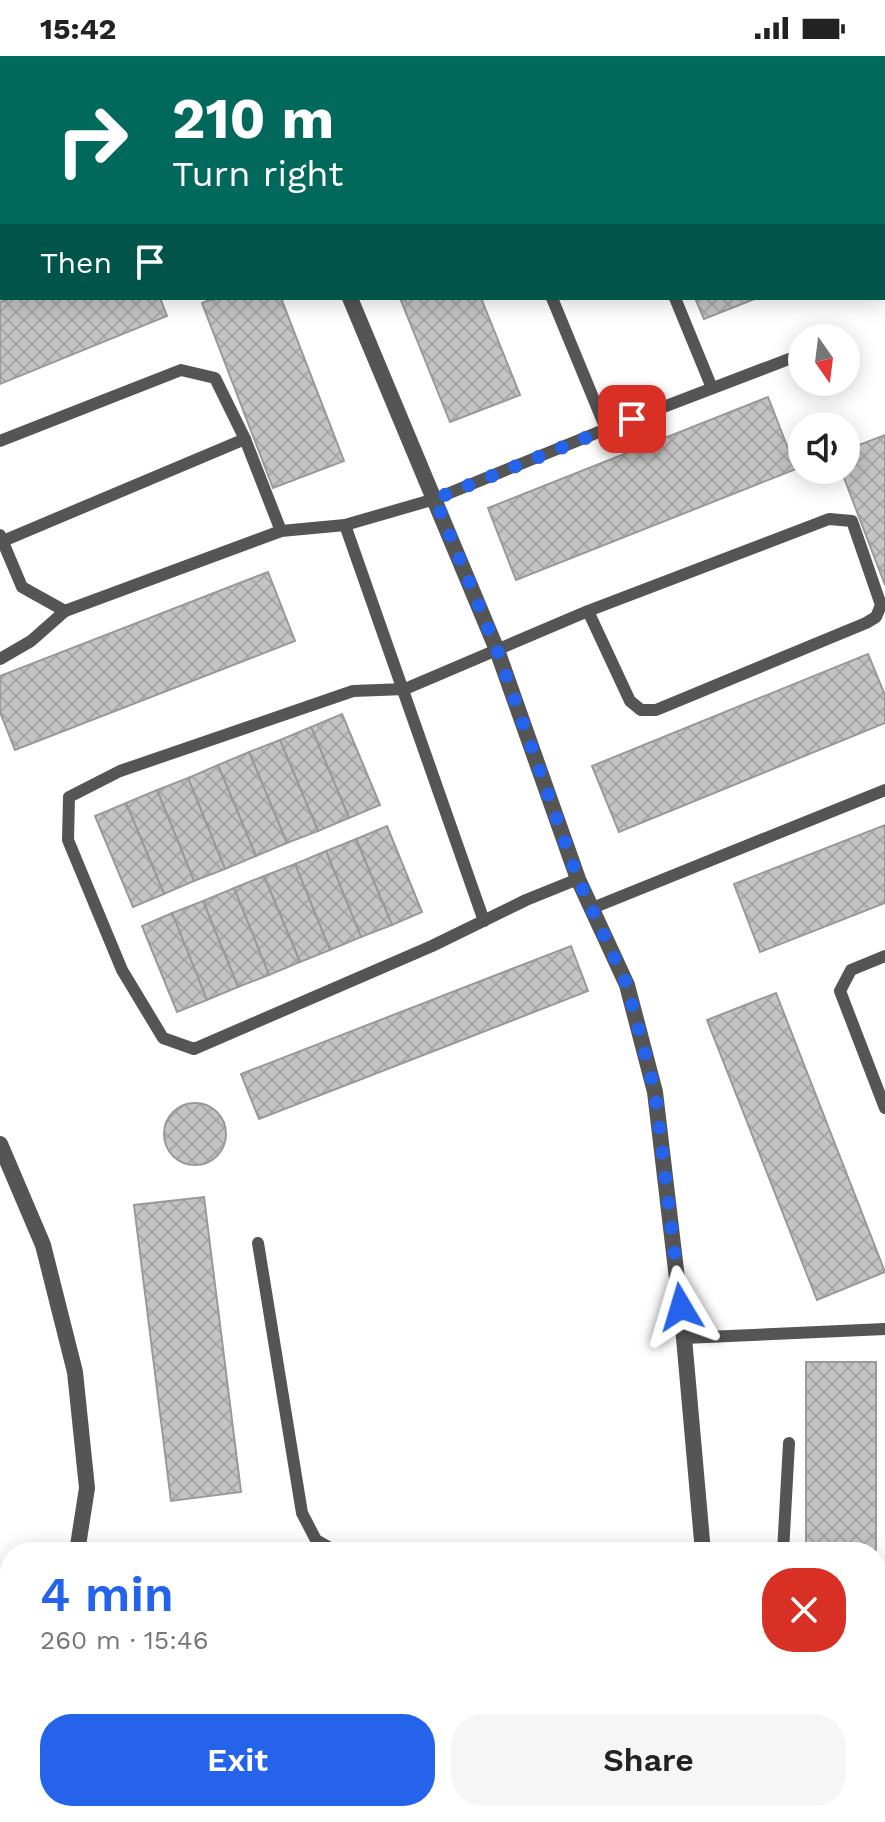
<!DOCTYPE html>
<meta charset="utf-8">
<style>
:root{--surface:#fff;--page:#f6f6f6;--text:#222;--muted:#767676;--accent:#2563eb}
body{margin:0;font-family:"Work Sans",sans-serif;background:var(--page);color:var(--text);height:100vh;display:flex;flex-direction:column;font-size:30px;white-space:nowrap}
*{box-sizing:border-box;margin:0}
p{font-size:26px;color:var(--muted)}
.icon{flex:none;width:44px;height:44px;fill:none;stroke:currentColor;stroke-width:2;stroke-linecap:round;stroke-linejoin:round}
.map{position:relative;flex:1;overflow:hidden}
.panel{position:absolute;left:0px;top:1486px;width:886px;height:280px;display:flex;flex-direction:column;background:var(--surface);border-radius:32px 32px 0 0;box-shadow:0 4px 20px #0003}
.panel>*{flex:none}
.banner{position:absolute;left:0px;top:0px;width:886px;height:244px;box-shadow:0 4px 20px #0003;background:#00695c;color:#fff;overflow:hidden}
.needle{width:52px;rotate:166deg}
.fabs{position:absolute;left:788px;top:268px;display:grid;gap:16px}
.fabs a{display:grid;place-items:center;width:72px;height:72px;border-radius:50%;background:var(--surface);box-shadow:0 4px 20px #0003;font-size:40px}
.pin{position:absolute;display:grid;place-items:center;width:68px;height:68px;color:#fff;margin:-34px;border-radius:16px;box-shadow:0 4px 12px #0006}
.me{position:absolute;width:88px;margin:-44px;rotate:353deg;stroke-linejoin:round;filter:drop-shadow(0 0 6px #0008)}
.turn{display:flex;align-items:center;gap:28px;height:168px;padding:0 40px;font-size:36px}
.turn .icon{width:104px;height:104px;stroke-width:2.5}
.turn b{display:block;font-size:56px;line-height:68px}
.then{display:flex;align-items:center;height:76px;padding:0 40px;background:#0003;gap:16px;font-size:30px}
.round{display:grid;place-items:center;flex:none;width:84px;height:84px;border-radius:32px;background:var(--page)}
.head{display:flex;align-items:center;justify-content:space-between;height:136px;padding:0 40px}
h1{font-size:48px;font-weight:600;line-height:60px;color:var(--accent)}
.cta{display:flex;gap:16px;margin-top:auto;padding:16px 40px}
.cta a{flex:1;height:92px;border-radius:32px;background:var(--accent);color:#fff;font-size:32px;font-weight:600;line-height:92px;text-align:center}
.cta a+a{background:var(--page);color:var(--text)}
.status{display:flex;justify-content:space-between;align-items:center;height:56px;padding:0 40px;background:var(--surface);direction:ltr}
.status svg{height:22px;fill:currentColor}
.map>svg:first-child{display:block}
.building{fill:url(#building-cross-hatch);stroke:#999;stroke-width:2}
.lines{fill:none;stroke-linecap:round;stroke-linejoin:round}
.motorway-casing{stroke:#dbdbdb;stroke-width:28}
.service{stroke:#555;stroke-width:12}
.minor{stroke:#555;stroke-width:16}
.tertiary{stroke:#555;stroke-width:16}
.motorway{stroke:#000;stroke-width:24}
.route{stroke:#2563eb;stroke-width:14;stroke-dasharray:0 25.2}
</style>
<div class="status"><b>15:42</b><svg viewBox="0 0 49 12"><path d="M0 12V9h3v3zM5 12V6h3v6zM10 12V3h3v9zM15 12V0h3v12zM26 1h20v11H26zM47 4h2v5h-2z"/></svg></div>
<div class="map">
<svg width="885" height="1766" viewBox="0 0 885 1766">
<defs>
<pattern id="building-cross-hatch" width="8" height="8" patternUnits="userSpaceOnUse" patternTransform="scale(2)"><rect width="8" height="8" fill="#c4c4c4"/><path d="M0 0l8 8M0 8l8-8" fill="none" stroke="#a7a7a7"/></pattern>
</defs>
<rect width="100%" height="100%" fill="#fff"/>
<!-- building -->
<g class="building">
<path d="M95 0H263L258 2Z"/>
<path d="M2 27V109L0 110V28Z"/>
<path d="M11 242H160L167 260 0 328V246Z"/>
<path d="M215 242H281L344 405 273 432 202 247Z"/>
<path d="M400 242H481L520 339 450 366Z"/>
<path d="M695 242H757L704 263Z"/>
<path d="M768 341 796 413 516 524 488 452Z"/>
<path d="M885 379V529L841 414H846V394Z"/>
<path d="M268 516 295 585 15 694 0 656V620Z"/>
<path d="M868 598 885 639V667L619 776 592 710Z"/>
<path d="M342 658 380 749 349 762 311 671Z"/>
<path d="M311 671 349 762 318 775 280 684Z"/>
<path d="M280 684 318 775 287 787 249 696Z"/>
<path d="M249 696 287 787 256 800 218 709Z"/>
<path d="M218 709 256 800 225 813 188 722Z"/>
<path d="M188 722 225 813 194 825 157 734Z"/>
<path d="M157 734 194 825 164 838 126 747Z"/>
<path d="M126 747 164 838 133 851 95 760Z"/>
<path d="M885 769V847L760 896 734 828Z"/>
<path d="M387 770 422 856 392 869 356 783Z"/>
<path d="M356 783 392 869 361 881 326 795Z"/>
<path d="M326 795 361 881 330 894 295 808Z"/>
<path d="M295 808 330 894 300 906 264 820Z"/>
<path d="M264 820 300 906 269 919 234 832Z"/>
<path d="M234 832 269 919 238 931 203 845Z"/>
<path d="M203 845 238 931 207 944 172 857Z"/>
<path d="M172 857 207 944 177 956 142 870Z"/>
<path d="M571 890 588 935 259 1063 241 1018Z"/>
<path d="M776 937 885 1216 817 1244 707 964Z"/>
<circle cx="195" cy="1078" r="31"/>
<path d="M204 1141 241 1436 171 1445 134 1149Z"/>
<rect x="806" y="1306" width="70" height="190"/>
<path d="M509 1756H589L586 1766H505Z"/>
<path d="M722 1756H806L803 1766H718Z"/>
</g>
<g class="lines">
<defs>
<g id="motorway">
<path d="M871 0 872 2"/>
<path d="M884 26 885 28"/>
</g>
</defs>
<!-- motorway casing -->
<use href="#motorway" class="motorway-casing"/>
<!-- service -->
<g class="service">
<path d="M55 0 56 2"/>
<path d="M552 242 606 373"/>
<path d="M675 242 712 332"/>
<path d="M0 385 181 314 215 322 245 383 281 475"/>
<path d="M345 469 484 865"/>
<path d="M0 479 22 531 65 555 281 475 345 469 435 443 606 373 802 298"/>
<path d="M3 485 245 383"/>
<path d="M0 603 31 585 65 555"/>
<path d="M578 823 526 844 432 890 194 993 163 982 122 914 68 784 69 741 120 715 353 635 405 633 588 555 829 463 852 465 881 549 876 561 866 567 656 654H641L630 645 588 555"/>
<path d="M590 853 885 734"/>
<path d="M885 900 851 914 840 935 885 1052"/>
<path d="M258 1187 302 1457 316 1484 337 1496"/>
<path d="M684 1282 885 1273"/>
<path d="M783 1496 789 1387"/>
<path d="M876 1657 885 1658"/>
<path d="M349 1756 363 1766"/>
<path d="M404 1766 408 1756"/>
<path d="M481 1766 485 1756"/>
<path d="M880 1766 885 1753"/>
</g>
<!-- minor -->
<g class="minor">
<path d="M0 186H2"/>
<path d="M350 242 497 594 578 823 627 929 655 1036 684 1282 703 1496"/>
<path d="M662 1766 665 1756"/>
</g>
<!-- tertiary -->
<g class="tertiary">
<path d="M0 1088 43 1189 75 1316 87 1432 77 1496"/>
<path d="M32 1766 34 1756"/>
</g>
<!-- motorway -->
<use href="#motorway" class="motorway"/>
</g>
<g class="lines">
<!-- route -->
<path class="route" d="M632 363 435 443 497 594 578 823 627 929 655 1036 681 1251"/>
</g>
</svg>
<div class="fabs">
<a><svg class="needle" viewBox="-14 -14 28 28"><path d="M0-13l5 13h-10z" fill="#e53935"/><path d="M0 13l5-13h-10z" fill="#767676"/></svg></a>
<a><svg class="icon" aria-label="sound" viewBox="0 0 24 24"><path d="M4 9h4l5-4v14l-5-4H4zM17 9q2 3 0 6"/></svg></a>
</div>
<div class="pin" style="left:632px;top:363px;background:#d93025"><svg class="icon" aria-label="arrive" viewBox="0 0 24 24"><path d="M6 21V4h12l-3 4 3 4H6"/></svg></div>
<svg class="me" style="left:681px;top:1251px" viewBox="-20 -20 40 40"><path d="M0-17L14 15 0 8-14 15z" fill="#2563eb" stroke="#fff" stroke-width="4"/></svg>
<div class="banner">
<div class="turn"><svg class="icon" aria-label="right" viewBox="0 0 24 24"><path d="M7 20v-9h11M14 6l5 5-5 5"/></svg><div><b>210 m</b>Turn right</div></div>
<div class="then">Then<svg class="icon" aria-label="arrive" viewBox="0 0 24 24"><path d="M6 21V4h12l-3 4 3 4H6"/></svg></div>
</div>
<section class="panel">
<div class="head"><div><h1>4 min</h1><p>260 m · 15:46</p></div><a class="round" style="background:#d93025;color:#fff"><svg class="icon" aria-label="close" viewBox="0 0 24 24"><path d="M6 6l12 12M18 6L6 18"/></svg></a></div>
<div class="cta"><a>Exit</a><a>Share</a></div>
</section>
</div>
